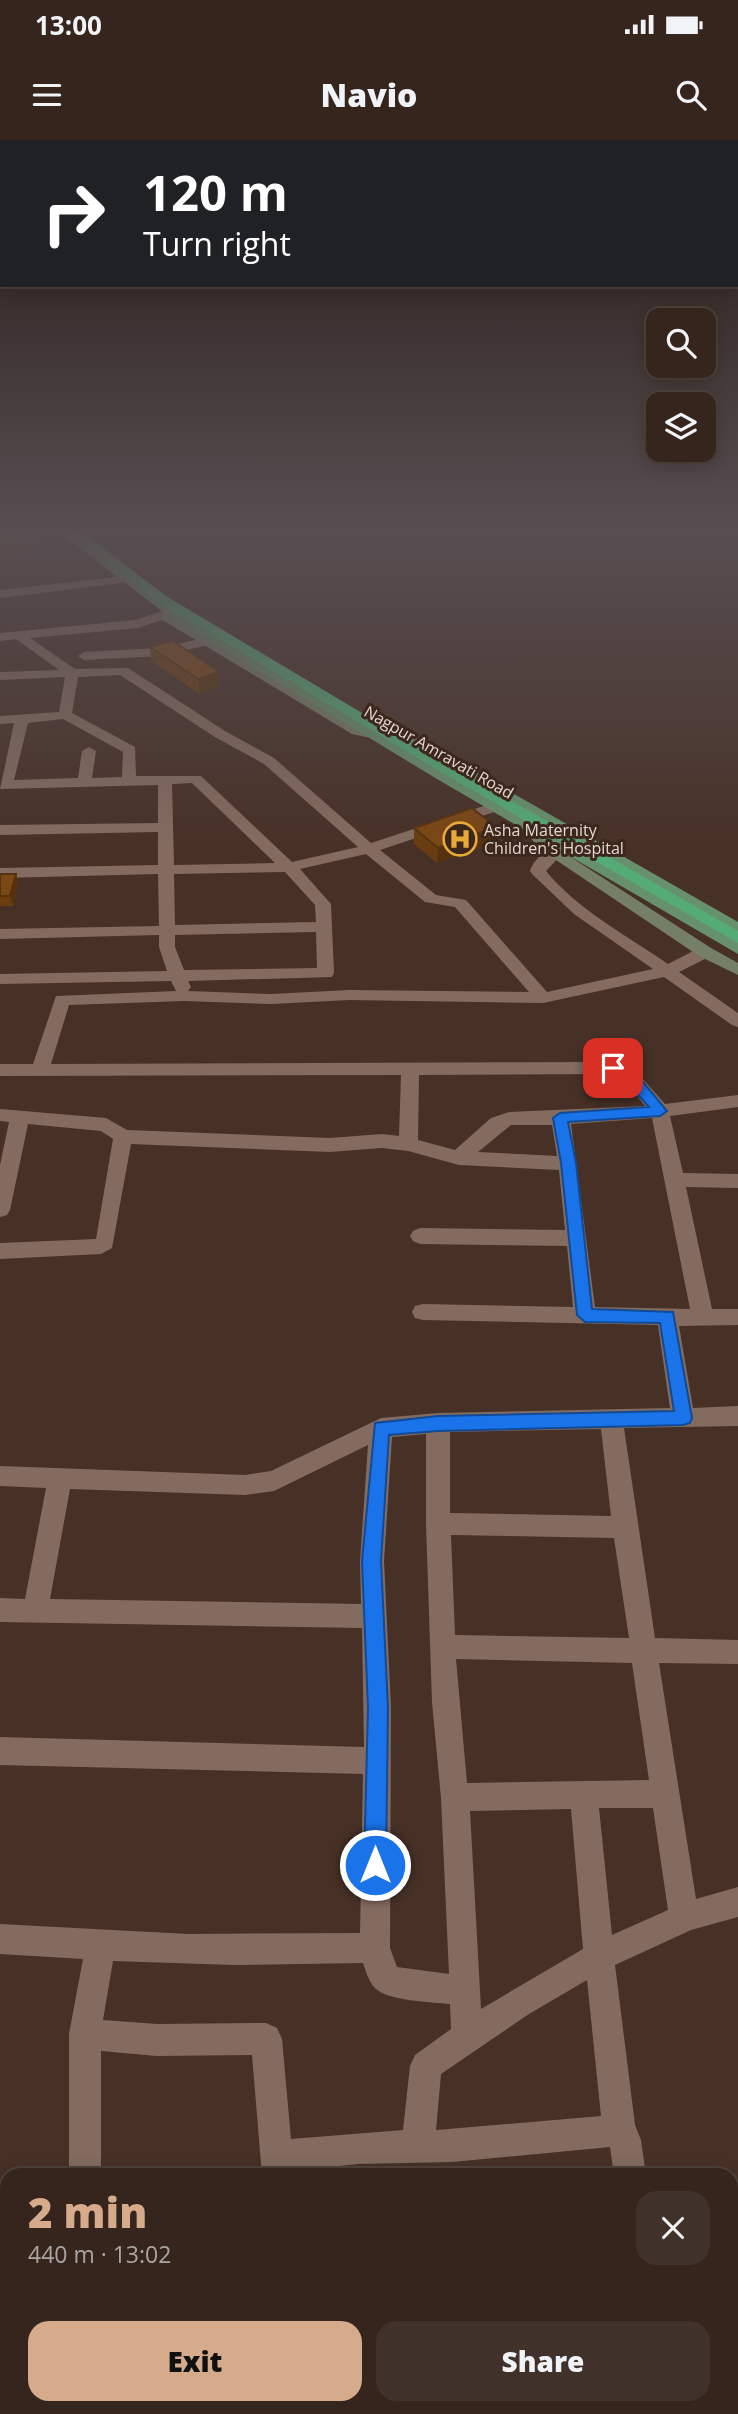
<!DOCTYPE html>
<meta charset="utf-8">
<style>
:root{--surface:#35251d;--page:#40312a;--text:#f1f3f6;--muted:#aaa5a4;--line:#4f423b;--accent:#d6ab8b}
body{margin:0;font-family:"Open Sans",sans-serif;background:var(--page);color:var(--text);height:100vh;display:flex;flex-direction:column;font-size:26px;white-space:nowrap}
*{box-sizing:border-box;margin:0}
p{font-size:23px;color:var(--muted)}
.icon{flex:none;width:38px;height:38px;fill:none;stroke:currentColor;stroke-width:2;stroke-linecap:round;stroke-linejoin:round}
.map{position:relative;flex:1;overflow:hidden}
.sheet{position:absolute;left:0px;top:2028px;width:738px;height:247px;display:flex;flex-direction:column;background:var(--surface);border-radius:21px 21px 0 0;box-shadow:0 4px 18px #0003,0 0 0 2px var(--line)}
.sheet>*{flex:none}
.hud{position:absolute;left:0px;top:0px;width:738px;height:147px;box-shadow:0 4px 18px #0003,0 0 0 2px var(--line);background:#202124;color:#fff;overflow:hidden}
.tools{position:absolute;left:646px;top:168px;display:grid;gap:14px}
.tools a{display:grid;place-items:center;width:70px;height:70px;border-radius:14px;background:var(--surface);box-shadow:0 4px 18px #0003,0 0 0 2px var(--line);font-size:35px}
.pin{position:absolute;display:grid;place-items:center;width:60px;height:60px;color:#fff;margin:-30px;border-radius:14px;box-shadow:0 4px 10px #0006}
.me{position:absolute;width:77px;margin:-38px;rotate:0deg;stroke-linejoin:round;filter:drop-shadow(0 0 5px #0008)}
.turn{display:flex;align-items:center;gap:24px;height:147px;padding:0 28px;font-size:32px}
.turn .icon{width:91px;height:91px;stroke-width:2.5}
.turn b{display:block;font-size:49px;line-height:60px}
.round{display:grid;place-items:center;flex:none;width:74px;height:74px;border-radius:21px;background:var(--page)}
.overview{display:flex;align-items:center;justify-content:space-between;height:119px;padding:0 28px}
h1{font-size:42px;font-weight:800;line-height:52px;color:var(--accent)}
.cta{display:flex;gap:14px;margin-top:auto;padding:14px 28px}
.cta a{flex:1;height:80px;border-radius:21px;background:var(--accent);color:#111;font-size:28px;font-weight:800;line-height:80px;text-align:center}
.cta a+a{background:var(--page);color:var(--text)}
.status{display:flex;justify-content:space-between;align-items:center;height:49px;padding:0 35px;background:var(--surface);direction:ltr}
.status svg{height:19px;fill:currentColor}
header{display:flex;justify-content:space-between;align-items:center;height:91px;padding:0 28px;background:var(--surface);font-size:32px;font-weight:800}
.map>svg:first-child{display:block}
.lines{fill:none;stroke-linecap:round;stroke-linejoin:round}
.street{fill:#836b5f;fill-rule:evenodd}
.secondary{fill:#757e66;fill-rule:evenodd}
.primary{fill:#67916d;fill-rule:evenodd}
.highway{fill:#55ab76;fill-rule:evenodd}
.wall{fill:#6a3d11}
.shaded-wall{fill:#56320e}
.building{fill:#7b4714;stroke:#56320e;stroke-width:2}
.route{fill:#1a73e8;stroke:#114b97;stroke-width:2}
.labels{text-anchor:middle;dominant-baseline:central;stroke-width:6;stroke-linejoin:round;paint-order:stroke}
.far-street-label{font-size:16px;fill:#e4d6cf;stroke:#3c271d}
.far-poi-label{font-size:16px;fill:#e4d6cf;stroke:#3c271d;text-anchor:start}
</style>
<div class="status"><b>13:00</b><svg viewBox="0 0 49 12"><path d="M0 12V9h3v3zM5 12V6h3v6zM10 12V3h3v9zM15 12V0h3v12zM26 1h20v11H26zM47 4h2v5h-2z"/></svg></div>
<header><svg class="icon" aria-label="menu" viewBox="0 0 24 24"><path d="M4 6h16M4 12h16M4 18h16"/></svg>Navio<svg class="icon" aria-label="search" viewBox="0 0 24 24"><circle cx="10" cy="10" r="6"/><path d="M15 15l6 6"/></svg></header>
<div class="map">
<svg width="738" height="2274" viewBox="0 0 738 2274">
<rect width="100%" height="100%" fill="#473127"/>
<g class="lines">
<!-- street -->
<g class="street">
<path d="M125 436 131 440 129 442 0 458V450Z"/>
<path d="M171 468 175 469V475L138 488 30 498 75 529 128 528 225 591 274 618 371 703 493 663H503L505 666 503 669 380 710 436 755 466 760 547 852 653 829 574 774 532 734 530 731C534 719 547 707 560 710L563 713 546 731C578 770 626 795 668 824L699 808H711L713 812 711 816 679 832 738 873V887L732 885 664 837 543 863 349 860 271 864 184 861 69 865 51 924 613 922 635 930 665 964 738 955V967L670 976 683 1033 738 1034V1048L686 1047 712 1169H738V1185L679 1186 693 1268 738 1266V1286L624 1288 655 1498 738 1500V1524L659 1523 696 1759 738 1747V1777L691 1790 615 1825 635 1985 641 2000 646 2035H614L610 2007 452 2022 358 2024 294 2031V2035H262L252 1915 157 1916 101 1911V2035H69V1894L83 1819 0 1814V1784L188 1794 360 1793 363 1634 0 1625V1597L364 1607 362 1488 0 1482V1458L25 1459 46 1348 0 1346V1326L245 1335 271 1331 381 1278 438 1273 670 1268 658 1185 423 1180 415 1178 412 1172 415 1166 423 1164 573 1167 567 1106 420 1104 413 1101 410 1096 413 1091 420 1088 565 1090 559 1030 459 1025 408 1011 382 1008 330 1012 131 1004 112 1108 101 1114 0 1119V1103L96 1099 113 999 101 991 28 984 10 1070 7 1075 0 1077V1025L9 982 0 981V969L106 978 127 990 330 998 382 994 399 996 401 935 0 936V924H33L56 856 176 851 171 841 0 844V834L167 831 159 807V795L0 799V789L159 786 158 734 0 738V728L158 725V692L0 695V685L158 683V645L0 649 14 583 0 584V576L59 572 65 537 0 540V532L59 530 16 499 0 501V493L136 480ZM120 535 215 597 264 624 358 707 292 722 201 636H136L135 607 72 573 78 537ZM63 579 123 612 122 637 92 638 96 611 89 607 82 611 78 638 14 640 28 583ZM192 643 275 723 174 725 172 644ZM366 714 425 762 455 767 529 852 349 850 271 854 188 851 191 847 188 841 332 837 334 833 331 764 300 729ZM285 732 315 765 316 782 175 785 174 734ZM316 792 317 828 184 830 175 807V795ZM613 934 623 938 645 966 509 972 491 978 455 1010 418 1000 419 935ZM652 978 690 1169 595 1167 571 984ZM511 985H552L557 1016 478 1012ZM601 1289 611 1376 450 1373V1292ZM426 1294V1384L432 1562 441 1658 449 1834 397 1827 390 1808 391 1568 384 1421 392 1297ZM368 1305 360 1421 361 1464 50 1459 70 1349 245 1355 274 1351ZM451 1395 614 1398 629 1498 455 1495ZM456 1519 632 1523 649 1640 467 1643ZM599 1668H653L668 1770 612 1795ZM571 1669 583 1809 481 1869 470 1671ZM113 1821 234 1825 363 1823C366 1832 369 1842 375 1848 387 1861 432 1862 450 1864L451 1889 415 1915 410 1926 403 1990 291 1999 282 1899 277 1888 266 1883 157 1884 103 1880ZM587 1840 601 1976 436 1990 441 1934 529 1874Z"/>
<path d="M204 498 210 502 208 505 160 516 84 520 78 516 84 512 160 508Z"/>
<rect x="732" y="2077" width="6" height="34"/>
<path d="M75 2268H111L112 2274H76Z"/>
<rect x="287" y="2268" width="36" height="6"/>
<rect x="495" y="2268" width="36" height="6"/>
<path d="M668 2268H704L705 2274H669Z"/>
</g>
<!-- secondary -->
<g class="secondary">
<path d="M174 470 180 474 174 478 361 588 381 592 383 595 376 599 352 594 159 478Z"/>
<path d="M533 682 538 684 545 696 560 710 711 808 738 823V835L699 816 550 716 533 701 525 687Z"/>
</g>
<!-- primary -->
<g class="primary">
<path d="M55 389H67L175 469 447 633 738 802V814L437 639 167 475Z"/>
<path d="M411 595 738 782V794L406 602V596Z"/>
</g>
<!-- highway -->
<path class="highway" d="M65 389H78L166 456 456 629 738 791V803L446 635 158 462Z"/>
</g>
<!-- wall -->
<g class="wall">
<path d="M150 507 220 546 200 554 151 521Z"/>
<path d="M414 688 495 702 437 723 414 704Z"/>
<path d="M0 734H16L18 745 13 766H0Z"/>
</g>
<!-- shaded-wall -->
<g class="shaded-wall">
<path d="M36 400 39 413 0 416V403Z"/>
<path d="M219 532 220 546 200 554 198 539Z"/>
<path d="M496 687 495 702 437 723 438 708Z"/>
<path d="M16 734 18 745 13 766 10 756Z"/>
</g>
<!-- building -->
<g class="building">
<path d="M0 389H35L36 400 0 403Z"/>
<path d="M173 501 219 532 198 539 150 507Z"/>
<path d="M472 668 496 687 438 708 414 688Z"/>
<path d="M0 734H16L10 756H0Z"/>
</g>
<!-- sky -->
<linearGradient id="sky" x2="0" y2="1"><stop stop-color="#271b15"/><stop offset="0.55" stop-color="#584e52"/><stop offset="1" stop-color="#584e52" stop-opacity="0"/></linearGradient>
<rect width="738" height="707" fill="url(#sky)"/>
<!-- route -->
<path class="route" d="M613 924 628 926 634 931 667 971 660 976 568 982 576 1023 592 1169 673 1172 692 1278 690 1283 683 1285 438 1291 389 1295 381 1421 388 1568 386 1725 383 1733 375 1736 368 1733 364 1725 368 1568 362 1421 375 1283 438 1276 674 1271 660 1183 585 1182 577 1175 561 1023 553 978 560 973 649 967 619 934 608 932 606 928Z"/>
<!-- icons -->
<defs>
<symbol id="hospital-ring" viewBox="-11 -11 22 22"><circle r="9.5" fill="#3c271d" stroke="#eaaa39" stroke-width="1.5"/><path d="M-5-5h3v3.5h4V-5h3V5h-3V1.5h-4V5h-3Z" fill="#eaaa39"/></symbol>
</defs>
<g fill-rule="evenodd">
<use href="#hospital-ring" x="441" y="680" width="38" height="38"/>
</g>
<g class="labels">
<!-- far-street labels -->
<g class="far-street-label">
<text transform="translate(439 612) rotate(30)">Nagpur Amravati Road</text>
</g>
<!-- far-poi labels -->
<g class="far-poi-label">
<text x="484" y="690">Asha Maternity<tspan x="484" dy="18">Children's Hospital</tspan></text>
</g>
</g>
</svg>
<div class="tools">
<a><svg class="icon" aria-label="search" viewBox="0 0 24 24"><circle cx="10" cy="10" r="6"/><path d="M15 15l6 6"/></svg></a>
<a><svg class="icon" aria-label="layers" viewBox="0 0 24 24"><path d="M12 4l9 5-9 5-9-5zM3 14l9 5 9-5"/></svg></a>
</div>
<div class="pin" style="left:613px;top:928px;background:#d93025"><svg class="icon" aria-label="arrive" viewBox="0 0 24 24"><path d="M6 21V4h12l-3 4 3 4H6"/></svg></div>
<svg class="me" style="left:375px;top:1725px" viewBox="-20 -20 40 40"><circle r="17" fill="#1a73e8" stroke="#fff" stroke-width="3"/><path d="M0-11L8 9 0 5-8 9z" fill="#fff"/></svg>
<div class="hud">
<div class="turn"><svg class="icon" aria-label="right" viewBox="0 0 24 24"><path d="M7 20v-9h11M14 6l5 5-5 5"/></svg><div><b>120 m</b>Turn right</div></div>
</div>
<section class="sheet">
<div class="overview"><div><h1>2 min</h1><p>440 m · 13:02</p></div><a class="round"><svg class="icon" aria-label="close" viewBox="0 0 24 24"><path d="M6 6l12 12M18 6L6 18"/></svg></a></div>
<div class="cta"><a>Exit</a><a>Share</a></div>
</section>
</div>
